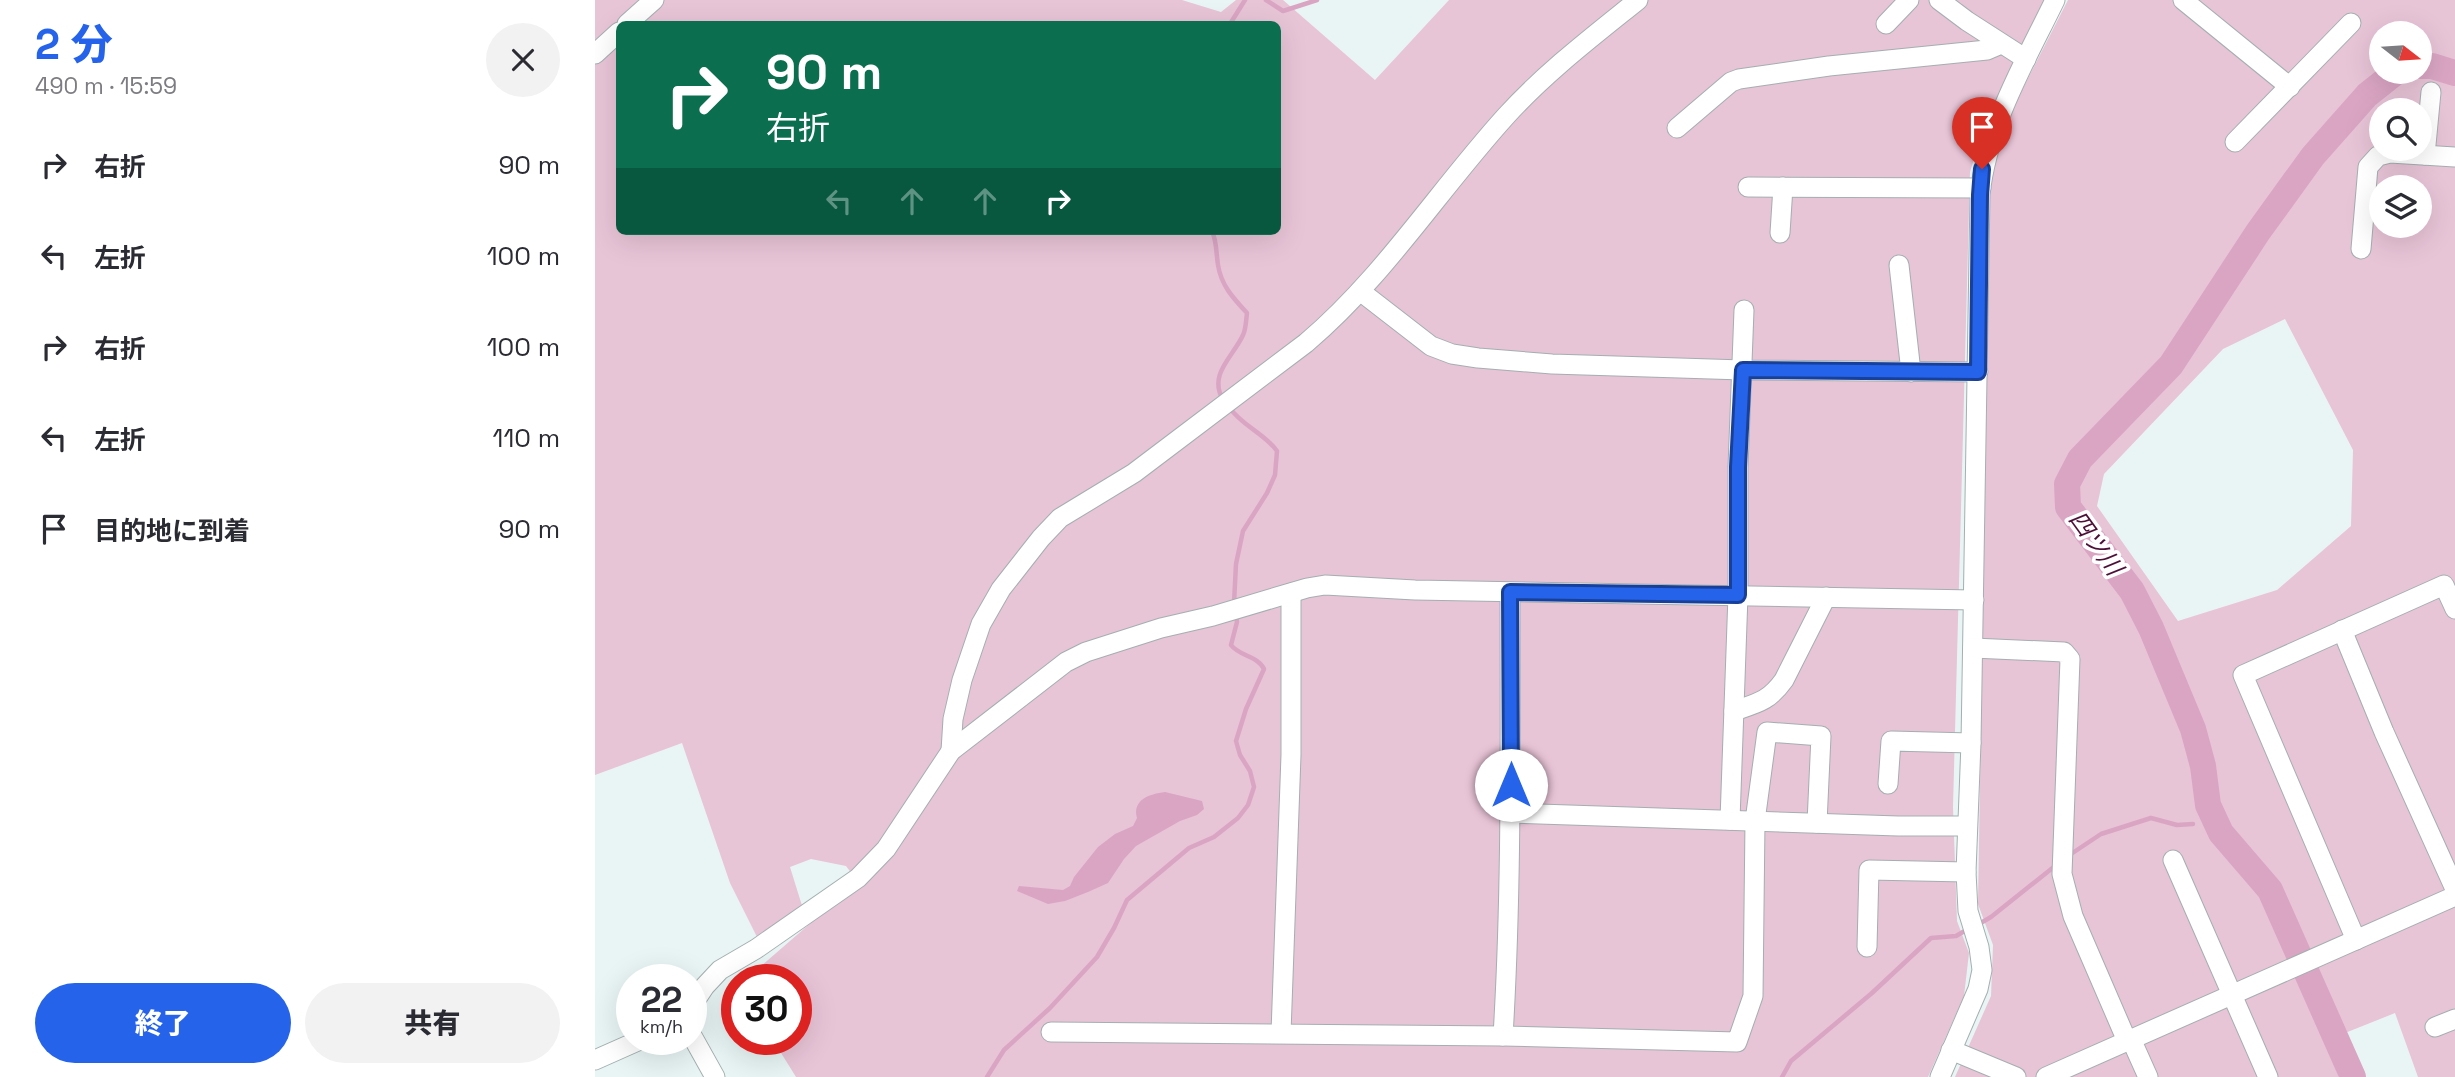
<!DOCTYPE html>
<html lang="ja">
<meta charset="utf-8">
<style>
:root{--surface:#fff;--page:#f2f2f3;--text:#2b2b33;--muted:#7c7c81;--accent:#2563eb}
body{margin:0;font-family:"Space Grotesk","Noto Sans JP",sans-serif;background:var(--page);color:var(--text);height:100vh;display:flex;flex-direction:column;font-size:26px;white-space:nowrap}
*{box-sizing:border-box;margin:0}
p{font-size:23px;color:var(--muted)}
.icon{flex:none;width:38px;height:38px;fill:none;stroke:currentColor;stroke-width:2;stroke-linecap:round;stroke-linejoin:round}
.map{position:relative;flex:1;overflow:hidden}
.drawer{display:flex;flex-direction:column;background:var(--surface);width:595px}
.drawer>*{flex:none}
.hud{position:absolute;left:21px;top:21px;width:665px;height:214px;border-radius:10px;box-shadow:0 7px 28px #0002;background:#0b6e4f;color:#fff;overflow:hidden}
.needle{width:46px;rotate:107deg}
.controls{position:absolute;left:1774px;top:21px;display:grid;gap:14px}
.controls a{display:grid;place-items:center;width:63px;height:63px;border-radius:50%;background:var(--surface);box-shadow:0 7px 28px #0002;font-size:35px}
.speed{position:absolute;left:21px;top:964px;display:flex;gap:14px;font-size:35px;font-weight:700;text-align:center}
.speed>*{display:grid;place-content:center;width:91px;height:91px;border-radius:50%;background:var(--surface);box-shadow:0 7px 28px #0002;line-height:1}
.speed small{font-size:18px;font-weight:400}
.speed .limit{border:10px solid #d22;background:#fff;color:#111}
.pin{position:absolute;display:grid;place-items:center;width:60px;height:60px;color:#fff;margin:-72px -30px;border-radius:50% 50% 50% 0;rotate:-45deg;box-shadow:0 0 7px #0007}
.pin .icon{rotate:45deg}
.me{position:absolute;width:77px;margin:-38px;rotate:0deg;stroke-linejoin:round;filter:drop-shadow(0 0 5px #0008)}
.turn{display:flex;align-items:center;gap:24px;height:147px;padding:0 35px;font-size:32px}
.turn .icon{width:91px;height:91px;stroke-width:2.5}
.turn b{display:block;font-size:49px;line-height:60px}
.lanes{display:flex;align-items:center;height:66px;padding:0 35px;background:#0003;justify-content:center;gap:35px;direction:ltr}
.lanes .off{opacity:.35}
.round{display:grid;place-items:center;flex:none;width:74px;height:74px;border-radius:37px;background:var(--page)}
.headline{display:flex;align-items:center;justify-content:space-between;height:119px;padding:0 35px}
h1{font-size:42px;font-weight:800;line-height:52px;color:var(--accent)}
.cta{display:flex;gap:14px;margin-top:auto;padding:14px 35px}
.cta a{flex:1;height:80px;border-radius:42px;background:var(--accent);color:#fff;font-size:28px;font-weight:800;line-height:80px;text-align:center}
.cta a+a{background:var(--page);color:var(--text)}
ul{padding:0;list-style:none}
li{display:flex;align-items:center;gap:21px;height:91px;padding:0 35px}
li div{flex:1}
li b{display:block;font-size:26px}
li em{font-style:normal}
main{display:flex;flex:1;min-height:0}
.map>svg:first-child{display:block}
.green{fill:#e8c4d7;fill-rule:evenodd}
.water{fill:#daa5c3}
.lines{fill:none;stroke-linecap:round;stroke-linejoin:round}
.stream{stroke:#daa5c3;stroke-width:4.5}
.river{stroke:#daa5c3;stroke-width:26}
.minor-casing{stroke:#a4afaf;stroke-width:21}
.minor{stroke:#fff;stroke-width:19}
.route-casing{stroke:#184099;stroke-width:18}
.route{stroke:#2563eb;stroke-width:12}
.labels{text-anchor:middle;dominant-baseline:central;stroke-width:7;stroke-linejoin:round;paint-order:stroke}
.water-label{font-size:24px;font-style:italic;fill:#4d0f38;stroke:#fff}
</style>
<main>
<section class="drawer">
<div class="headline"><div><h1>2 分</h1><p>490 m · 15:59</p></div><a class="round"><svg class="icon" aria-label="close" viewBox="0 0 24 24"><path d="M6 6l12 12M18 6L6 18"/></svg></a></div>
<ul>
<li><svg class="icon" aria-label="right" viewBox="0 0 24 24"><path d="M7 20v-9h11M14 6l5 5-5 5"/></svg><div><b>右折</b></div><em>90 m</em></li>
<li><svg class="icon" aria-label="left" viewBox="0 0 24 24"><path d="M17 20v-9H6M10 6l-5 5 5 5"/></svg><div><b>左折</b></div><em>100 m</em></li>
<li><svg class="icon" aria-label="right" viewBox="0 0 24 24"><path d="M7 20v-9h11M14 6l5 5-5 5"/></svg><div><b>右折</b></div><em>100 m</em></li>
<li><svg class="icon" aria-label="left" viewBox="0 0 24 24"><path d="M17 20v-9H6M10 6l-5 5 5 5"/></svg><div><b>左折</b></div><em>110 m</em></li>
<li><svg class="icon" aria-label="arrive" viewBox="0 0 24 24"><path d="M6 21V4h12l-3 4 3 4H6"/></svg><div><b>目的地に到着</b></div><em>90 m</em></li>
</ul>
<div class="cta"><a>終了</a><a>共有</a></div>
</section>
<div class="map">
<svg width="1860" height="1077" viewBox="0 0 1860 1077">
<rect width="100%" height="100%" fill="#e9f5f5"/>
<!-- green -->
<g class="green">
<path d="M0 0H587L626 12 641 0H688L780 80 854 0H1451L1389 127 1375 172 1358 807 1362 921 1374 953 1369 996 1333 1077H201L178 1040H201V980H150L263 882 251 866 216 859 195 867 209 912 164 941 135 883 87 743 0 775ZM24 24H682V231H24Z"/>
<path d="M1473 0H1860V1077H1823L1800 1013 1730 1041 1744 1077H1360L1396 996 1398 945 1383 904 1395 188 1406 131ZM1787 33H1825V72H1787ZM1787 110H1825V149H1787ZM1787 187H1825V226H1787ZM1690 319 1758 450 1756 526 1682 590 1583 621 1502 506 1509 474 1628 349Z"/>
</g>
<!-- water -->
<path class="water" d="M570 792 607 801 609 809 602 815 585 821 541 846 529 859 513 883 493 892 470 901 453 904 422 891 424 886 468 890 475 886 479 877 503 847 520 834 538 826 542 818C537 800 554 794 570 792Z"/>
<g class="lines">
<!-- stream -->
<g class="stream">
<path d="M671 0 688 11 722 0"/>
<path d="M635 24 650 0"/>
<path d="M617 231C622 242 621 253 623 265 626 285 638 298 652 313 651 320 651 329 648 335 638 357 613 374 628 400"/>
<path d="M634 407C647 426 669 433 682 451L680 475 672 493 648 531 641 564 639 603"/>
<path d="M1473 856 1506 834 1556 818 1582 825 1598 824"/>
<path d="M1384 924 1396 917 1460 866"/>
<path d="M392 1077 409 1050 455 1008 502 957 519 928 532 900 594 848 619 837 643 818 653 805 659 787 655 771 645 755 641 741 651 709 669 669C663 656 644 656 636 645L642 622 641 615"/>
<path d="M1187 1077 1196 1061 1277 993 1336 938 1361 936 1373 929"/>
</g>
<!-- river -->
<g class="river">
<path d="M1825 66H1837L1860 73"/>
<path d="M1758 1077 1675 890 1626 833 1613 805 1608 766 1598 729 1556 628 1537 591 1473 507 1472 484 1485 459 1576 365 1663 232 1718 156 1772 95 1801 72"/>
</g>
<defs>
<g id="minor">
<path d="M1344 0 1372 21 1431 59"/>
<path d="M1588 0 1695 87"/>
<path d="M32 24 59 0"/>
<path d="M1291 24 1314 0"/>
<path d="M0 54 24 32"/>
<path d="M1082 128 1136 82 1144 79 1234 66 1392 50 1406 44"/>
<path d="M1640 142 1756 23"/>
<path d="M1830 155 1836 92"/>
<path d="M1153 187 1386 188"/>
<path d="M1185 233 1188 187"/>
<path d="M1766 249 1773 167 1783 156 1795 153 1860 157"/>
<path d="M1304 265 1316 372"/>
<path d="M765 291 836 346 857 354 883 358 957 364 1148 370 1383 372"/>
<path d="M1747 630 1789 732 1860 889"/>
<path d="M1378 648 1469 652 1475 659 1467 874 1478 916 1532 1041"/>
<path d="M1139 711C1163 703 1174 701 1189 680L1231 597"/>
<path d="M356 751 358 719 367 680 386 624 406 589 446 538 465 518 539 473 711 343C788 278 843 191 911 116 950 73 997 37 1043 0"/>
<path d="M1293 784 1296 741 1376 743"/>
<path d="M916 813 1303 826H1372"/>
<path d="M1135 820 1143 595V467L1149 310"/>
<path d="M1578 860 1673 1077"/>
<path d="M1761 940 1648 675 1849 585 1860 609"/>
<path d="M1272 947 1274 870 1371 872"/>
<path d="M96 1007 110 986 125 970 161 949 263 878 291 849 356 751 471 662 491 652 566 628 618 616 712 588 730 585 820 590 1379 600"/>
<path d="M1840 1027 1860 1019"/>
<path d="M456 1032 908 1036 1142 1042 1158 996 1160 821 1172 732 1226 736 1222 823"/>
<path d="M686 1033 696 755V593"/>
<path d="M96 1034 120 1077"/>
<path d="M908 1036C917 888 915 740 915 592"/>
<path d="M1536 1039 1553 1077"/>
<path d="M1356 1050 1421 1077"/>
<path d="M0 1060 45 1040"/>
<path d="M1345 1077 1383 989 1387 970 1384 947 1373 911 1371 872 1376 743 1385 195C1392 126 1430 62 1460 0"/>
<path d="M1451 1077 1860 896"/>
</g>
</defs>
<!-- minor casing -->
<use href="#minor" class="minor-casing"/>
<!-- minor -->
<use href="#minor" class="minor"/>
</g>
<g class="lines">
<defs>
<path id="route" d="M916 785 915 592 1143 595V467L1148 370 1383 372 1385 195 1387 169"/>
</defs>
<!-- route casing -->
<use href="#route" class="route-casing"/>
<!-- route -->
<use href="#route" class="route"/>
</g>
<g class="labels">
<!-- water labels -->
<g class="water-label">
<text transform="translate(1501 543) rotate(54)">四ツ川</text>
</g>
</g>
</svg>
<div class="controls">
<a><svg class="needle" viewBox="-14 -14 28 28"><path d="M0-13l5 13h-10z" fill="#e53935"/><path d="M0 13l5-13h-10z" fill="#7c7c81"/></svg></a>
<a><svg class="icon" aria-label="search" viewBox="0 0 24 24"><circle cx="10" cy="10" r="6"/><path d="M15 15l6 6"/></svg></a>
<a><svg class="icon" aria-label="layers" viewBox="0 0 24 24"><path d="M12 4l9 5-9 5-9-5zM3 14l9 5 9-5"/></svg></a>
</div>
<div class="speed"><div>22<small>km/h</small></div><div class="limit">30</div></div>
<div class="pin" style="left:1387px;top:169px;background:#d93025"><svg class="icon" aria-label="arrive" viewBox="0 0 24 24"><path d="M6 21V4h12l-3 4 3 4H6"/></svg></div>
<svg class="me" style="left:916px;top:785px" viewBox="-20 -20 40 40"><circle r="19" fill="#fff"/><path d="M0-13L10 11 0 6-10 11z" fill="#2563eb"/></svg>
<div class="hud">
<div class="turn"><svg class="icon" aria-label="right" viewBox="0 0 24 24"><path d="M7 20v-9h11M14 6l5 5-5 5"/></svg><div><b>90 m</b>右折</div></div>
<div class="lanes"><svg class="icon off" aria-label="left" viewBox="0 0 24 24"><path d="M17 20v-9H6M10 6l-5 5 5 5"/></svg><svg class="icon off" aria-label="ahead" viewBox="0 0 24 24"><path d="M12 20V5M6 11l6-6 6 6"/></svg><svg class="icon off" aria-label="ahead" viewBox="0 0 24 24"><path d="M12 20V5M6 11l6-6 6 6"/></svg><svg class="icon" aria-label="right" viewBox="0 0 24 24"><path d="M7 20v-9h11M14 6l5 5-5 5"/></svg></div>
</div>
</div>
</main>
